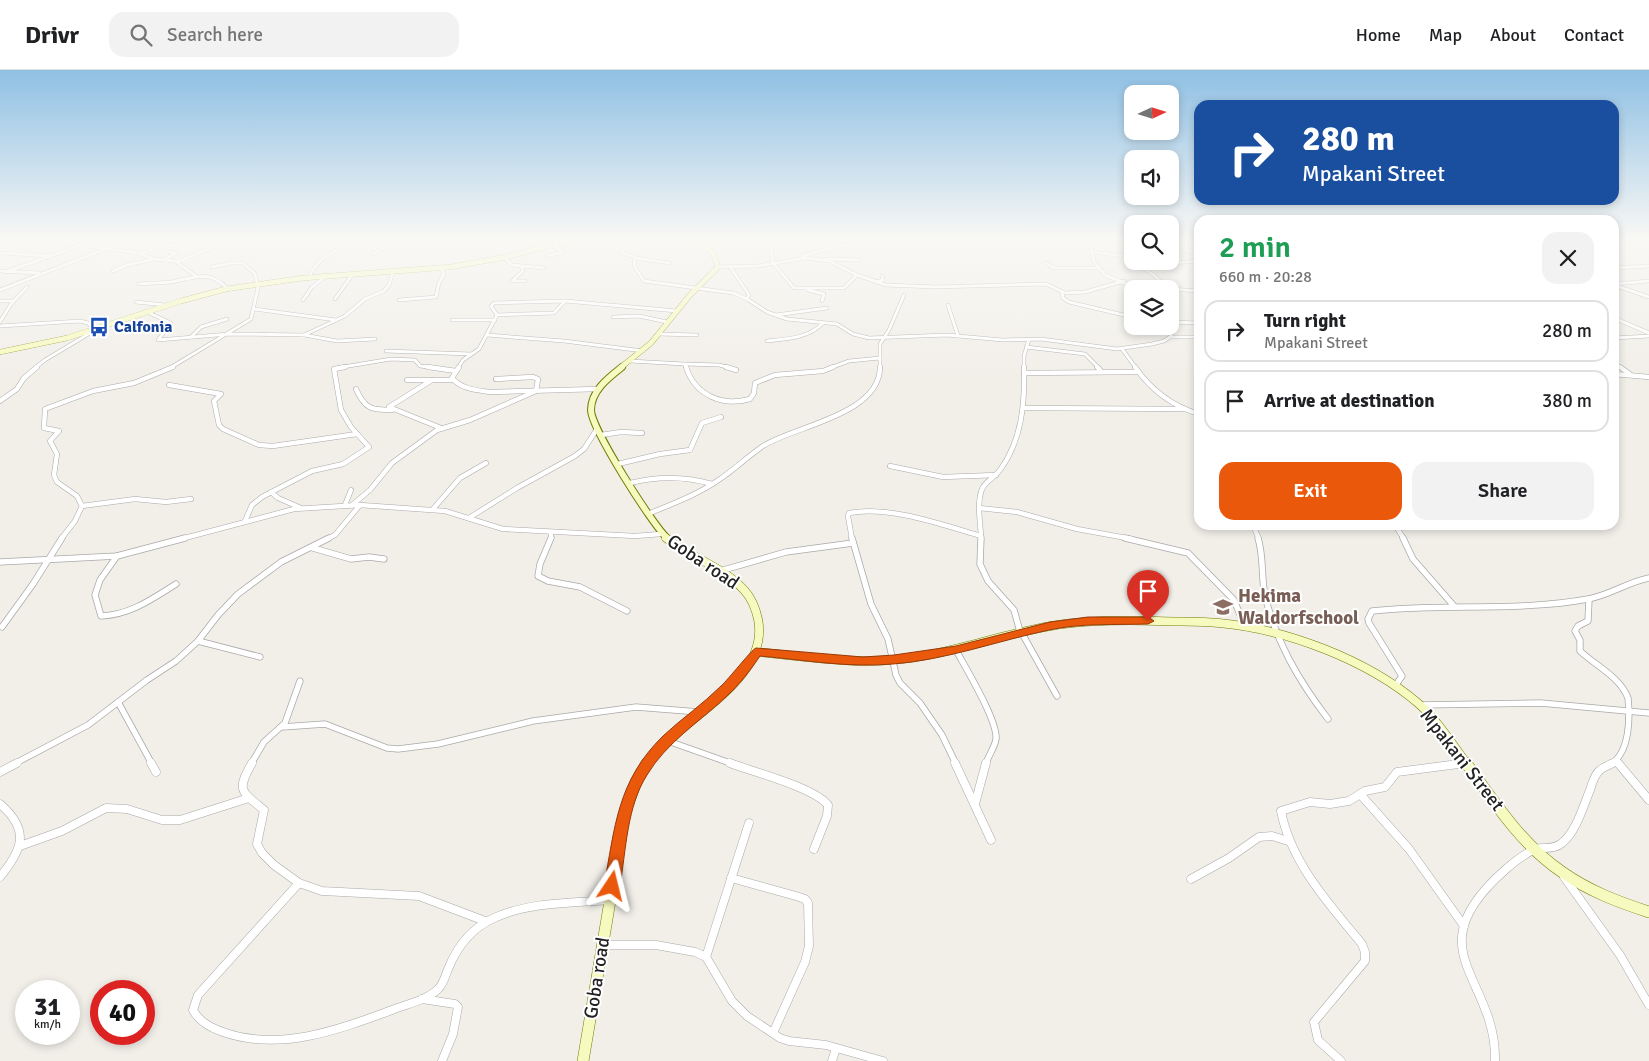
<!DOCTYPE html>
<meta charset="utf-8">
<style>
:root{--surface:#fff;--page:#f2f2f2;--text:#202124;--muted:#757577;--line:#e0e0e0;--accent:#ea580c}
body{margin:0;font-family:Signika,sans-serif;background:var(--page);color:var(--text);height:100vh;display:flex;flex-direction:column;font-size:19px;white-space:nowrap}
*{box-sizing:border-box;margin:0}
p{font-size:16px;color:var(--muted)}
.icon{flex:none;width:28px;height:28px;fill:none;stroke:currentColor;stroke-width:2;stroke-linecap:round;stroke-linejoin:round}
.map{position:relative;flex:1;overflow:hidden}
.sheet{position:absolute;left:1194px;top:145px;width:425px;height:315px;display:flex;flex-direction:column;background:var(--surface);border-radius:15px;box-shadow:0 2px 8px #0003}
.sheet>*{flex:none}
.banner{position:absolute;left:1194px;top:30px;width:425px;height:105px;border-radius:15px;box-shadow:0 2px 8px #0003;background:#1a4fa0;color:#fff;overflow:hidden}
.needle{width:32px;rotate:86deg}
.tools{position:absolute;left:1124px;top:15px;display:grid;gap:10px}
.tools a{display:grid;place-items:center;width:55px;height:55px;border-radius:10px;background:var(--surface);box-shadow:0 2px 8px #0003;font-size:25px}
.speed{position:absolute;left:15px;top:910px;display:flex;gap:10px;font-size:25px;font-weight:700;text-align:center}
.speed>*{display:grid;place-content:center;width:65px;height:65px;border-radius:50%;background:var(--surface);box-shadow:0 2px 8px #0003;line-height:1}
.speed small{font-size:12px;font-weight:400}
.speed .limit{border:8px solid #d22;background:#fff;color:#111}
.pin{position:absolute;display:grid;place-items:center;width:42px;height:42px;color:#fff;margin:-51px -21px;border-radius:50% 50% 50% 0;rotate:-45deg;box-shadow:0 0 5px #0007}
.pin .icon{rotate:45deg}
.me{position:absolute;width:55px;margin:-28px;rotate:10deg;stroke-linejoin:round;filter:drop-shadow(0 0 4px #0008)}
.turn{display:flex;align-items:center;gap:18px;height:105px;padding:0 25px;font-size:22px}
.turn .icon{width:65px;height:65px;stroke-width:2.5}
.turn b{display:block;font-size:35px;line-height:42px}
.round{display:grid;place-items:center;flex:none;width:52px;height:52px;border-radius:15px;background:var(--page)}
.summary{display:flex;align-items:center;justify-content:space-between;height:85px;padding:0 25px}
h1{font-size:30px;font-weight:600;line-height:38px;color:#1e9e55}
.action{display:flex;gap:10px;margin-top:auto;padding:10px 25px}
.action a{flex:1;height:58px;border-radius:15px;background:var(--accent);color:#fff;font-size:20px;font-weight:600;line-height:58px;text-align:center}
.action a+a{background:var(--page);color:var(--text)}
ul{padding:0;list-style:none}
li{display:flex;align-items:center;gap:15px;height:62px;margin:0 10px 8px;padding:0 15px;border:2px solid var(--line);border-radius:15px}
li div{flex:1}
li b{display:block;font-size:19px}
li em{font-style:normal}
header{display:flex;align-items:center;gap:30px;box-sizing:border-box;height:70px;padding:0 25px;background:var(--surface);border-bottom:1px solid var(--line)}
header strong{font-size:24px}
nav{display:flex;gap:28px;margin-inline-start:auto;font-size:18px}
.search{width:350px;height:45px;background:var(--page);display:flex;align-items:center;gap:12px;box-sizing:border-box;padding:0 18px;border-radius:15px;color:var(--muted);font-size:19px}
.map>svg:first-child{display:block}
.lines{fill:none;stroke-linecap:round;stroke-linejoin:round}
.street-far3-casing{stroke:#a9a9a9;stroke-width:4}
.street-far2-casing{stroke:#a9a9a9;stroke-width:5.5}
.street-far1-casing{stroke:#a9a9a9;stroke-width:7}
.street-casing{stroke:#a9a9a9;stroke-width:9}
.secondary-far3-casing{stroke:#707d05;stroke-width:5.5}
.secondary-far2-casing{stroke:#707d05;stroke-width:8}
.secondary-far1-casing{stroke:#707d05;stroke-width:9}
.secondary-casing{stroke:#707d05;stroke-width:12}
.street-far3{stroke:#fff;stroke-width:3}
.street-far2{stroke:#fff;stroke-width:4.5}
.street-far1{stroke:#fff;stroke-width:5.5}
.street{stroke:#fff;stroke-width:8}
.secondary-far3{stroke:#f7fabf;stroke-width:5}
.secondary-far2{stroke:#f7fabf;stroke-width:6}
.secondary-far1{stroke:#f7fabf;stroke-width:8}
.secondary{stroke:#f7fabf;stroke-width:11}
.route{fill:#ea580c;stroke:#983908}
.labels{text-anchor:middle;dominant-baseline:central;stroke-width:4;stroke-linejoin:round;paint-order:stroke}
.far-transit-label{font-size:16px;font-weight:bold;fill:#164399;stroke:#fff;text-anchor:start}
.street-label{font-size:19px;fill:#222;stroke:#fff}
.education-label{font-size:19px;font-weight:bold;fill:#785e54;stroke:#fff;text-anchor:start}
</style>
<header>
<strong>Drivr</strong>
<div class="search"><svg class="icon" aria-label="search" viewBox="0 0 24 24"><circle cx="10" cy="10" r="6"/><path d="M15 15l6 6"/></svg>Search here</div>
<nav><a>Home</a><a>Map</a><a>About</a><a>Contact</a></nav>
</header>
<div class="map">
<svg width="1649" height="991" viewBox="0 0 1649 991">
<rect width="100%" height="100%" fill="#f2efe9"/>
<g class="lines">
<defs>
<g id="street-far3">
<path d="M70 168 76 175 133 182 155 189 175 191 196 206"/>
<path d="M422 168 437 172"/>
<path d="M823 168 832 178"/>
<path d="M921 168 934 174"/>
<path d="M1065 168 1082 169"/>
<path d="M1083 168 1091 178 1094 192 1105 205 1139 219"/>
<path d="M253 173 267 168"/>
<path d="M305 174 320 168"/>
<path d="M663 174 686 168"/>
<path d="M627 175 621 183 635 187 634 196 644 211 733 223 747 229 767 242 787 249 837 254 853 264 869 268 947 265 1003 270 1041 269 1117 279 1152 274 1164 271 1170 267H1199"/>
<path d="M1184 179 1199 185"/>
<path d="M1092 182 1132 187"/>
<path d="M0 183 52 186"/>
<path d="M140 184 155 178 186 173"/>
<path d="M373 184 399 168"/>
<path d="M1122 185 1154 205 1168 219"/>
<path d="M503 186 512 195 544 198"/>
<path d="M547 186 563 182 553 175"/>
<path d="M802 186 872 168"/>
<path d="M635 188 670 193"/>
<path d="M824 189 859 190"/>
<path d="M163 190 177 183 169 182"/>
<path d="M1151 191 1172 193 1199 191"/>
<path d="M177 192 236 168"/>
<path d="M773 193 794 218H844L857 205"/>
<path d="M773 193 771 178 787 168"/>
<path d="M1046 193 1054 198H1098"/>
<path d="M212 197 231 193H243L255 204 257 213"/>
<path d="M522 197 523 201 512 211H525"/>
<path d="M718 197 758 196 806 188 829 191 857 205 886 215 935 217 1046 214 1065 223 1085 222 1124 211"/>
<path d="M731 198 749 225 747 229"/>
<path d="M1614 198 1649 196"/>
<path d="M0 201 39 203"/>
<path d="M113 201 127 195 155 189"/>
<path d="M6 202 78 176"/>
<path d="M309 207C319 184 342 178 363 168"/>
<path d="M876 212 883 210 882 206"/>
<path d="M139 214C150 213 161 213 171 212 194 208 208 199 227 218"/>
<path d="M1614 214 1649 211"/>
<path d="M1614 215 1649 227"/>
<path d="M1170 219 1199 221"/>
<path d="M0 220 134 168"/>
<path d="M808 220 824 224 822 231"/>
<path d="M1062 222 1063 228 1069 232 1132 247"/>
<path d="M335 229 352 205"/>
<path d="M303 230 312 217 326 206"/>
<path d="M399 230 436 227 439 213 444 204 441 198"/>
<path d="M0 231H13"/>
<path d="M136 232 165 235"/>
<path d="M948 235 958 266"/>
<path d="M254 239 336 250"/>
<path d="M147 242 171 253 158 270 229 264 304 265"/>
<path d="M497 245 554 243 565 231"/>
<path d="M776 245 827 238"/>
<path d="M613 247 639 246 667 252"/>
<path d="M1614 248 1649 263"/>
<path d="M452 250H495"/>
<path d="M0 252 11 234 27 217"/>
<path d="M1170 252 1199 253"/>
<path d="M1170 254 1173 261 1170 267"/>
<path d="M0 256 80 251 88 253 95 260 45 290 35 298"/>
<path d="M658 264 697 265"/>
<path d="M487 265 564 271 643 281"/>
<path d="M191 267 201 257 227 249"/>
<path d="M1614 268 1649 266"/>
<path d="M375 269 337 271 304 265 345 246 365 229 384 221 389 215 393 202"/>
<path d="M767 271C787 269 809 268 823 253"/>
<path d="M1026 277 1085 284 1099 298"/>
<path d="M1122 279 1136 298"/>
<path d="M386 281 471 284"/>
<path d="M630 291 684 294 687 298"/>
<path d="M1614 293 1622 298"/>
<path d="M685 294 719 295 731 298"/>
<path d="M170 298 251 249 259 213"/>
<path d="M337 298 391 289 415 290 420 296 437 298"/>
<path d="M458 298 463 290 479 279 497 245 491 236 494 233 565 231 677 241"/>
<path d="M830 298 849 291 880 288"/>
<path d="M880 298V274L889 260 904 225"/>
<path d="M1024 298V286L1029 269"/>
</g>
<g id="street-far2">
<path d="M428 297 456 301"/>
<path d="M459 297 452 308C461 319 476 320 489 322L598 319"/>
<path d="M686 297C695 325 722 337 750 329L754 323 755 313 775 305 823 301 833 297"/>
<path d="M726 297 736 300"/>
<path d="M1097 297 1101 301"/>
<path d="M1135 297C1151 320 1172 336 1199 344"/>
<path d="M1620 297 1631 305"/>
<path d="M1024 303 1138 302"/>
<path d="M1614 304 1649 307"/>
<path d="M407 310H453"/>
<path d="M432 310 389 337 441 358"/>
<path d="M169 315 221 324 214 331 219 355 223 359 259 375 273 376 357 364"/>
<path d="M356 319C365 339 371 340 392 340"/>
<path d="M0 331 17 319 24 308 37 297"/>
<path d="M1024 338 1182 339"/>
<path d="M601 365 621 362 642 363"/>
<path d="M618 394 660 384 690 380 702 353 721 347"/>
<path d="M890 396 943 407 996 405"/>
<path d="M630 413C658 406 685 406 712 414"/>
<path d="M271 422 278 428 301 438"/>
<path d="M345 435 351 420"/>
<path d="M352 435 370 420 392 393 437 360 470 350 536 321 538 309 533 307 496 309"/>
<path d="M82 436 135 429 166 432 191 429"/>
<path d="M979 438 1017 442 1077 459 1132 469"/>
<path d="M433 439 460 408 486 393"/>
<path d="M648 444C672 434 699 424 720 409 735 399 748 386 763 376 794 356 880 345 880 297"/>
<path d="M469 448 517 418 575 386 584 379 597 359"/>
<path d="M245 451 252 435 262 427 312 401 343 394 369 377 351 357 341 340 334 299 345 297"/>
<path d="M1253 455 1259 469"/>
<path d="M1395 455 1404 469"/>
<path d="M551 462V469"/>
<path d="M61 469 75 451 82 436 77 426 57 412 54 405 57 384 50 371 59 361 44 358 45 339 93 321 134 313 173 297"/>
<path d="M181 469 294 439 360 435 445 441 503 459 635 466 661 464"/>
<path d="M327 469 335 465 360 435"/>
<path d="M852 469 848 446 849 443C888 435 943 455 981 466"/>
<path d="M981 469C981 453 976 435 982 419 985 412 995 407 1000 400 1022 370 1025 333 1024 297"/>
</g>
<g id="street-far1">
<path d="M551 468 540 494 538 506 548 511 580 517 627 541"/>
<path d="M852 468 871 534 888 569 896 605 900 613 920 633 942 665 956 694"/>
<path d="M981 468 980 494 988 511 1014 540 1019 558 1057 626"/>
<path d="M1125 468 1188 483 1234 530 1245 557"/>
<path d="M1258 468C1264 487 1261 507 1265 526 1276 572 1299 611 1328 649"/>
<path d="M1403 468 1413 489 1454 536"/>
<path d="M313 478 351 489 369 487 384 489"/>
<path d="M117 486 100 510 95 525 101 546C130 545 152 529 176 514"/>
<path d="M0 492 117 486 185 468"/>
<path d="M720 501 786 482 853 473"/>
<path d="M1589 529 1588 551 1578 556 1575 561 1580 570V581C1596 596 1620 607 1628 628 1630 648 1630 682 1611 694"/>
<path d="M2 557 33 514 62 468"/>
<path d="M198 571 260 587"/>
<path d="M956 580C965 597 998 651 996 669 995 677 988 686 986 694"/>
<path d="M1395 616 1402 606 1369 553 1368 549 1372 541C1444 533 1517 542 1588 529 1610 525 1628 512 1649 508"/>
<path d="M118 632 152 694"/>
<path d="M1421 635 1541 633 1649 643"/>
<path d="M282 657 325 654 387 678 398 679 438 674 533 651 636 637 699 642"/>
<path d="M668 671 733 694"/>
<path d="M1616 691 1619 694"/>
<path d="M14 694 88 655 147 610 176 591 198 571 218 545 238 524 281 492 329 468"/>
<path d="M251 694 264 672 285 653 300 611"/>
<path d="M1457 694 1467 693"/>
</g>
<g id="street">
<path d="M151 693 156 702"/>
<path d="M252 693C236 721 241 721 264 740L257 774 262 783 274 795 299 813 322 821 419 826 485 851"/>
<path d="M730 693C753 702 813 717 828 735L827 746 814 779"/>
<path d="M955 693 991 770"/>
<path d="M1618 693 1649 730"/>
<path d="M0 702 17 693"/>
<path d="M1360 724 1409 779 1464 856"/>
<path d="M0 734C30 760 23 779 0 807"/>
<path d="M975 734 986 693"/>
<path d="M20 776 62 761 106 738 127 739 162 750H180L249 728"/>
<path d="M1564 807 1620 885 1649 935"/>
<path d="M731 808 796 826 805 829 808 833 809 876 805 892 773 963"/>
<path d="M1191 809 1229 788 1259 767 1272 766 1288 771"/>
<path d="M299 813 198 925 193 940C199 952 211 958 223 962 279 982 338 960 392 940 407 934 428 930 439 918 444 913 446 903 449 897 458 875 472 858 494 848 529 832 571 833 609 830"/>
<path d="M603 875H656L695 882 706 887 732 931 747 946 780 968 789 971 826 975 883 991"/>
<path d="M706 887 749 753"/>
<path d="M422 929 455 934 458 937 453 964 442 991"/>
<path d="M832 991 836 978"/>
<path d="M1341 991 1318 970 1314 952 1365 891V882L1362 874C1329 834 1291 793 1281 741L1310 732 1330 734 1349 731 1365 721 1385 717 1397 702 1466 693"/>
<path d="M1495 991C1497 907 1413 881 1505 800 1514 792 1525 783 1536 779 1545 777 1554 780 1562 773 1576 762 1583 737 1590 720 1592 714 1594 705 1600 700 1604 697 1609 695 1613 693"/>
</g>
<g id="secondary-far3">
<path d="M0 282 67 268 181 231 226 219 303 208 451 197 506 187 578 168"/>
<path d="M620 298 651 273 690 225 718 197 713 183 692 168"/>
</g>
<path id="secondary-far2" d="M622 297C608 308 591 321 591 340 591 358 653 456 668 469"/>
<g id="secondary-far1">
<path d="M756 582C801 586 848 594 894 590 948 585 998 565 1051 556 1086 550 1122 550 1158 551 1178 552 1199 551 1219 553 1286 559 1368 590 1419 634 1438 651 1452 674 1467 694"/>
<path d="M646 694C677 650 771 612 758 549 756 540 752 529 745 521 724 497 691 488 666 468"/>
</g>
<g id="secondary">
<path d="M1466 693C1494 732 1522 775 1562 802 1589 821 1618 832 1649 842"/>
<path d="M583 991 625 742 636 712 647 693"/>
</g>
</defs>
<!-- street-far3 casing -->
<use href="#street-far3" class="street-far3-casing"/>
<!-- street-far2 casing -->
<use href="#street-far2" class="street-far2-casing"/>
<!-- street-far1 casing -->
<use href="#street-far1" class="street-far1-casing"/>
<!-- street casing -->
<use href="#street" class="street-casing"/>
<!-- secondary-far3 casing -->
<use href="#secondary-far3" class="secondary-far3-casing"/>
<!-- secondary-far2 casing -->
<use href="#secondary-far2" class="secondary-far2-casing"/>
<!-- secondary-far1 casing -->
<use href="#secondary-far1" class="secondary-far1-casing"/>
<!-- secondary casing -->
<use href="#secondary" class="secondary-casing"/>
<!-- street-far3 -->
<use href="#street-far3" class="street-far3"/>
<!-- street-far2 -->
<use href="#street-far2" class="street-far2"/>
<!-- street-far1 -->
<use href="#street-far1" class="street-far1"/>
<!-- street -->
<use href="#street" class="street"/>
<!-- secondary-far3 -->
<use href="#secondary-far3" class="secondary-far3"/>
<!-- secondary-far2 -->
<use href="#secondary-far2" class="secondary-far2"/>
<!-- secondary-far1 -->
<use href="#secondary-far1" class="secondary-far1"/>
<!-- secondary -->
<use href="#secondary" class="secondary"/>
</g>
<!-- sky -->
<linearGradient id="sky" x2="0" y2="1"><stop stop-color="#8fc0e4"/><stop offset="0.55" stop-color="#f9f8f5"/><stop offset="1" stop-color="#f9f8f5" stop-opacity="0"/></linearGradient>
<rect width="1649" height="307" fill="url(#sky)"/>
<!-- route -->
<path class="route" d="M1088 547H1148L1154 551 1148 554C1115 555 1081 553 1049 560 997 571 946 590 893 594 849 598 804 590 760 586 750 601 739 615 726 627 699 652 666 673 647 705 627 736 626 780 620 816L618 821 612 823 606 821 604 816C615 757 617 711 663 666 681 649 703 634 721 616 728 610 752 579 756 578L863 587 894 585 956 576 1050 552Z"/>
<!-- icons -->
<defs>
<symbol id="bus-bare" viewBox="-9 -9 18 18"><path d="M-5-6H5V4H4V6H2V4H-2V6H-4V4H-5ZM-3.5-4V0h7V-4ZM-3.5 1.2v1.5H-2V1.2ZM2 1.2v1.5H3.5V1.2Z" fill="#1a4fb4" stroke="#fff" stroke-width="2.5" paint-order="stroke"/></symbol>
<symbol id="school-bare" viewBox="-9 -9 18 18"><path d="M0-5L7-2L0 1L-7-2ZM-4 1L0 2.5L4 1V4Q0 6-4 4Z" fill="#8d6e63" stroke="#fff" stroke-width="2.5" paint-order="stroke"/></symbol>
</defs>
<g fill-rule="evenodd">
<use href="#bus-bare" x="85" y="243" width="28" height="28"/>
<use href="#school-bare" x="1209" y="523" width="28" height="28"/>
</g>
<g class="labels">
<!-- far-transit labels -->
<g class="far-transit-label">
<text x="114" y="257">Calfonia</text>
</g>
<!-- street labels -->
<g class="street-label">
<text transform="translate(703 492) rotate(34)">Goba road</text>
<text transform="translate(1462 690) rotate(52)">Mpakani Street</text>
<text transform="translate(597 908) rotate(-81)">Goba road</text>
</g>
<!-- education labels -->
<g class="education-label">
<text x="1238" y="526">Hekima<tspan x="1238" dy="22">Waldorfschool</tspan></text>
</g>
</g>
</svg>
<div class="tools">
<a><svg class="needle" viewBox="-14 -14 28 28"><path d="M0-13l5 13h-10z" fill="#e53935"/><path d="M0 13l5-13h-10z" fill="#757577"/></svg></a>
<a><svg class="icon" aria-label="sound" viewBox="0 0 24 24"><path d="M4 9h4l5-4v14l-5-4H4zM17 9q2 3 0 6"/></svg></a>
<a><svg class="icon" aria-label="search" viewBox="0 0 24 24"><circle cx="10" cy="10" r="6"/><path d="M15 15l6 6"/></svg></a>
<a><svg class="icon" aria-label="layers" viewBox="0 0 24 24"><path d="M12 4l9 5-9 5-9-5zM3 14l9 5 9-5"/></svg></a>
</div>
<div class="speed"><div>31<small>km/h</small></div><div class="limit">40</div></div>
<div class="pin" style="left:1148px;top:551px;background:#d93025"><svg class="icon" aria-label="arrive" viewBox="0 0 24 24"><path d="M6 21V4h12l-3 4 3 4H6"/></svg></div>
<svg class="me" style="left:612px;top:816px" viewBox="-20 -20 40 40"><path d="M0-17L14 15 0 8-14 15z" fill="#ea580c" stroke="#fff" stroke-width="4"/></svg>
<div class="banner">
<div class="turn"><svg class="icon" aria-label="right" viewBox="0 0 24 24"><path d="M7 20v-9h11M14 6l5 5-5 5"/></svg><div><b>280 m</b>Mpakani Street</div></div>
</div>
<section class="sheet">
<div class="summary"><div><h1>2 min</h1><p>660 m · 20:28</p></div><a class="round"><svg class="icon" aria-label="close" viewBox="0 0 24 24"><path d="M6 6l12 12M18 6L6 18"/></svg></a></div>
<ul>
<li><svg class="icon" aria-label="right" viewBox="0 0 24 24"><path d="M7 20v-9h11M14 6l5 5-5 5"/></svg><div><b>Turn right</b><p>Mpakani Street</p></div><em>280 m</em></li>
<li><svg class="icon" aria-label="arrive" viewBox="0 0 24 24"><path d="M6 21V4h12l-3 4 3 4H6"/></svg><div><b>Arrive at destination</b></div><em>380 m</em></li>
</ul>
<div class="action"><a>Exit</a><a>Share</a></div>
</section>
</div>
